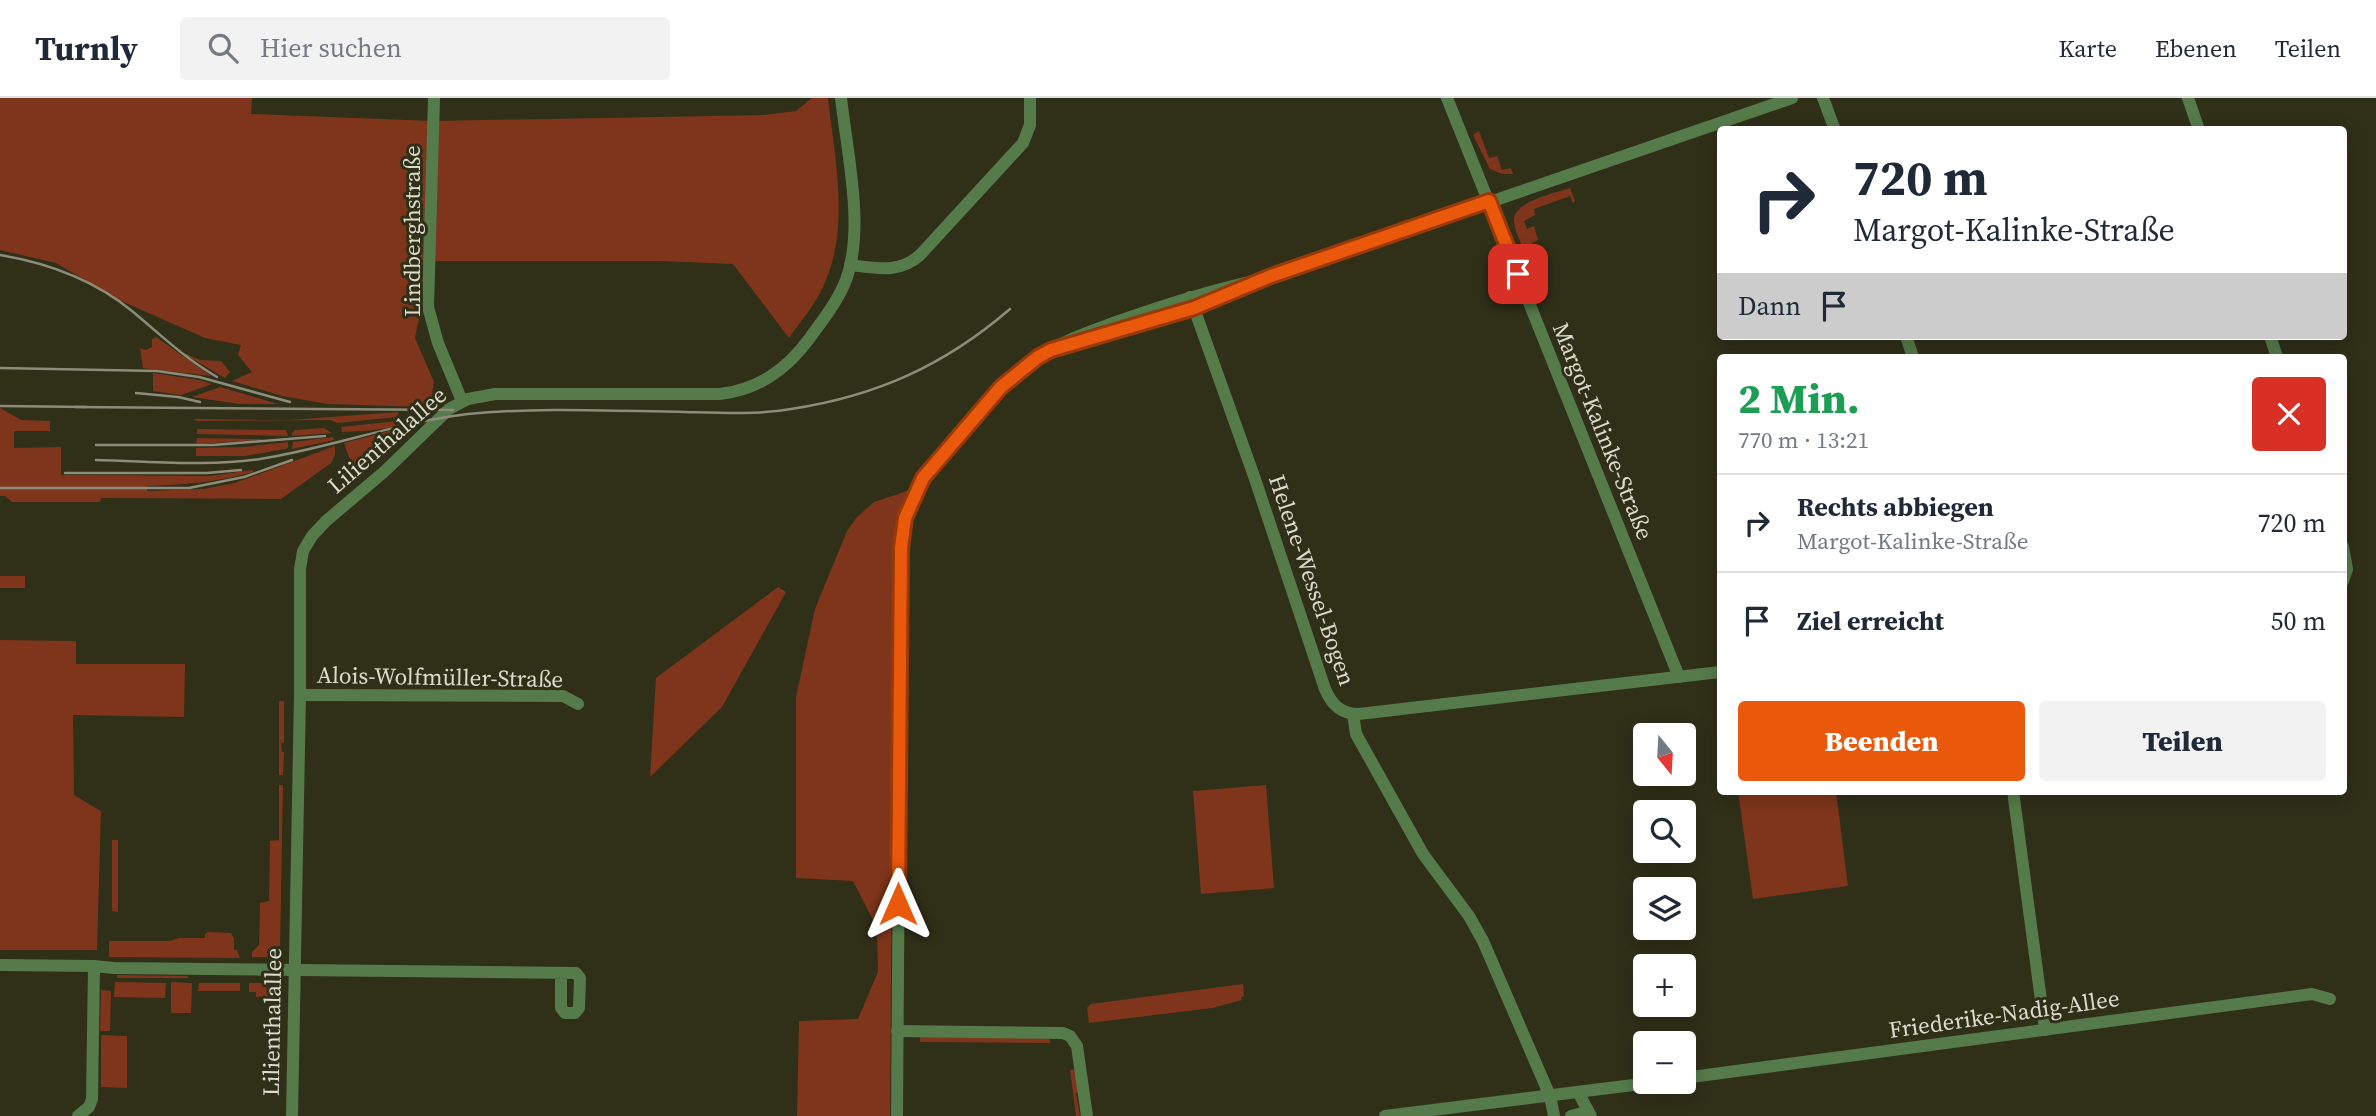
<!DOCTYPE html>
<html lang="de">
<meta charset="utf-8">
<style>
:root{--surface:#fff;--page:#f2f2f3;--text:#1f2937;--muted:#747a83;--line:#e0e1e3;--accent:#ea580c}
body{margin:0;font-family:"Source Serif 4",serif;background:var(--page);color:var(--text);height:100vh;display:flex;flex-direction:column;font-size:26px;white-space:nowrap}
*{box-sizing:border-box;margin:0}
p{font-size:23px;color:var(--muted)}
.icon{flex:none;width:38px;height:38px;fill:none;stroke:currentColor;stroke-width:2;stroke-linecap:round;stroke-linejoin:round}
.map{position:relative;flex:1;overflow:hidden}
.side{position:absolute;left:1717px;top:256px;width:630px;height:441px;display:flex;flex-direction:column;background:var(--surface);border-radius:7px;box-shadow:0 4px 18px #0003}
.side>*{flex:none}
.guide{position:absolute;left:1717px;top:28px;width:630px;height:214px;border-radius:7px;box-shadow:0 4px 18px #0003;background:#fff;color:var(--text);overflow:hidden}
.needle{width:46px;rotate:162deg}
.controls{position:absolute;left:1633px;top:625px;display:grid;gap:14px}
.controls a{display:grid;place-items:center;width:63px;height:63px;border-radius:7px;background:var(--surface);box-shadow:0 4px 18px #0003;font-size:35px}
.pin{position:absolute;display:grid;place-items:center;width:60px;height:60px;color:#fff;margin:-30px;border-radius:14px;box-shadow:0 4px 10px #0006}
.me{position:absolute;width:77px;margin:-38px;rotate:0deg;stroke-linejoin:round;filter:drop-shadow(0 0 5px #0008)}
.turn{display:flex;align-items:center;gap:24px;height:147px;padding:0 21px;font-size:32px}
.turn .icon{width:91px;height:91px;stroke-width:2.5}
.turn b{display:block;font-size:49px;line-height:60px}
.then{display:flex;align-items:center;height:66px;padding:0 21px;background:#0003;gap:14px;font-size:26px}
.round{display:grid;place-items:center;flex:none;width:74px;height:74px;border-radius:7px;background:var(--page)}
.overview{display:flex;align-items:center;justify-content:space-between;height:119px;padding:0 21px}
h1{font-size:42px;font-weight:800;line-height:52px;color:#1e9e55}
.action{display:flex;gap:14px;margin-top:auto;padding:14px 21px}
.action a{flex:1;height:80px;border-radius:7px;background:var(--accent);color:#fff;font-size:28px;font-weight:800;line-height:80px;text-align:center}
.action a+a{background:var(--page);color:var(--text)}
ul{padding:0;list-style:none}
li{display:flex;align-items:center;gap:21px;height:98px;padding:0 21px;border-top:2px solid var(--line)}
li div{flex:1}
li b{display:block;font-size:26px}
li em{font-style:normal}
header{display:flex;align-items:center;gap:42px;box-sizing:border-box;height:98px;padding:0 35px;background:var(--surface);border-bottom:2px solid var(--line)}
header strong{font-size:33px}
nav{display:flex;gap:38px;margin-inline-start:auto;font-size:24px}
.search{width:490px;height:63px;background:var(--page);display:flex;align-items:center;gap:18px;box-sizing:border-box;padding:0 24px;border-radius:7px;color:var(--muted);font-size:26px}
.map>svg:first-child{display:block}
.green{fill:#7f351b}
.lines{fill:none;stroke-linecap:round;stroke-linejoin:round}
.minor{stroke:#557b4a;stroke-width:12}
.rail{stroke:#8d8c7a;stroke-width:2.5}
.route-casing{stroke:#983908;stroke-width:18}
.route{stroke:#ea580c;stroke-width:12}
.labels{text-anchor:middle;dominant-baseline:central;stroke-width:6;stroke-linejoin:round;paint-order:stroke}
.street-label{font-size:23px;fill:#dcdbcd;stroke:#302f18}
</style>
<header>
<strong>Turnly</strong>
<div class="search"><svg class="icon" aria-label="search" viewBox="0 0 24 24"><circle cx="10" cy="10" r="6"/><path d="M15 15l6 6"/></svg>Hier suchen</div>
<nav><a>Karte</a><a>Ebenen</a><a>Teilen</a></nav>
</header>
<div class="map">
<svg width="2376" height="1018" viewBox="0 0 2376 1018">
<rect width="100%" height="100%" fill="#302f18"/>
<!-- green -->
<g class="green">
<path d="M0 0H252L251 16 432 23 764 17 796 13 812 0H828C835 63 851 131 822 191 814 208 800 224 789 240L733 166 660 163H431L415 240 434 284 431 301 423 309 328 306 282 298 232 283 252 274 238 257 241 247 205 240 119 202 56 165 0 152Z"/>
<path d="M1479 33 1489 60 1497 58 1502 72 1511 70 1513 76H1502L1490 71 1473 37Z"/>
<path d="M1570 90 1575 103 1573 105 1570 98 1534 111 1535 117 1524 123 1527 131 1534 128 1538 142 1532 145 1534 151 1541 149 1535 163 1530 164C1525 152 1514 135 1514 122 1514 103 1556 95 1570 90Z"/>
<path d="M156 239 211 278 143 270 140 250 146 252 152 249V241Z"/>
<path d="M179 253 200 262 221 263 230 274 225 280Z"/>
<path d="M153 275 199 282 212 286 181 297 153 293Z"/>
<path d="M220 289 278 306H239L192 299Z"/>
<path d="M0 310 21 322 50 323V333H14V350L61 349V377L210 378 253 372V374C217 384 184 387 147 388V393L203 391 235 385 335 348V357L331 365 281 401 101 400 100 404H12L5 398H0Z"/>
<path d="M398 314V319L337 325 331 322 197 323 193 321 290 322Z"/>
<path d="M406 322C395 333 358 333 342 334L341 329Z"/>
<path d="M324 330 332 335 292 338V335L295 332Z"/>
<path d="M400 330 403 331 355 376 344 345Z"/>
<path d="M197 331 286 332 288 338 197 336Z"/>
<path d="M333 339 334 342 292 351 293 344Z"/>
<path d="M197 340 261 341V342L196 346Z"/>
<path d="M288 344V350L285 351 245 358H196V350L244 349Z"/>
<path d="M910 392 900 417 894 468 890 1018H797L799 923 858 921 878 874 877 830 853 783 796 780V599L815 511 847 433 857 419 874 404Z"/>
<rect x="0" y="478" width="25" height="12"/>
<path d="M778 489 786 494 722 609 650 679 656 580Z"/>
<path d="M0 542 76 543V566H185L184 619 73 617 74 697 101 713 97 852H0Z"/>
<path d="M279 603H284V644L281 645 282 654H284L283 677H279Z"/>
<path d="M279 687H283L280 850 275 859H252V854L259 847 260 805 269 803 270 743 279 742Z"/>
<path d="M1266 687 1274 790 1201 796 1193 693Z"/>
<path d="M1738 693H1836L1848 788 1753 801Z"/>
<path d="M112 742H118V814L112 813Z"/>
<path d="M208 834 231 835 234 841V852H237L240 860 109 859V843H170L179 840H205V836Z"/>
<path d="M117 877 188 878V880H117Z"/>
<path d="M115 884 166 885 165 900 114 899Z"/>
<path d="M171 884 192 885 191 915H171Z"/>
<path d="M199 885H240V893H198Z"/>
<path d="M249 885H272L279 891 280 897 256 899V894H249Z"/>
<path d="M1243 886 1244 898 1241 899 1242 902 1212 910 1089 925 1087 910 1091 906Z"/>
<path d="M101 892 111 893 110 933H100Z"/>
<path d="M101 937 127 938V990L101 989Z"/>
<path d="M920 938H1050V945L920 944Z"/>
<path d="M1077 971 1080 994 1076 995 1080 1018H1076L1070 972Z"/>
</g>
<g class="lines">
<!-- minor -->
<g class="minor">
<path d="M434 0 428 209 438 245 462 303"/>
<path d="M1447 0 1679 579"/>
<path d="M1823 0 1835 32"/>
<path d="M2188 0 2199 32"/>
<path d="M850 167C876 170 899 176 920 157L1023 45 1030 27V0"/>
<path d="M1266 181 1792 0"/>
<path d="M1190 199 1255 381 1325 591C1332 607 1341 616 1359 616L1720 574"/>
<path d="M1111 235 1194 210 1246 189"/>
<path d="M1906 238 1913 259"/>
<path d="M2270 238 2277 259"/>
<path d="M2343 449 2347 471 2343 483"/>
<path d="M300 597 563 598 578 606"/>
<path d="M1353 616 1356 636 1423 756 1469 818 1483 843 1550 998 1554 1018"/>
<path d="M2013 693 2045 932"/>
<path d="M0 867 94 868 114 870 576 875 580 880 579 910 575 915H565L561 910V875"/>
<path d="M897 933 1063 935 1070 938 1077 948 1087 1018"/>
<path d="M1684 980 2312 896 2330 901"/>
<path d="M1578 994 1591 1018"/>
<path d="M78 1018 89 1009 92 1001 94 868"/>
<path d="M292 1018 300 597V471L303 453 312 438 326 423 385 373 449 311 468 301 495 296H720C759 291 786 272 809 241 822 223 838 203 846 182 865 131 847 54 841 0"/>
<path d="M897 1018 901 450C903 439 903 428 906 418 918 384 941 357 965 331 984 310 1001 287 1023 269 1051 247 1086 235 1119 223 1169 205 1219 190 1271 179"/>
<path d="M1385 1018 1657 984"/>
<path d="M1571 1018 1582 1015 1588 1018"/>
</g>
<!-- rail -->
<g class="rail">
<path d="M0 157C48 165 94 182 132 213 161 237 184 260 217 279"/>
<path d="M0 270 157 273 199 279 290 304"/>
<path d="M136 295 178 299 200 304"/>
<path d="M0 308 86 309"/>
<path d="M75 309 453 312"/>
<path d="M96 347H213L325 338"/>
<path d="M96 362C150 363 207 369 260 361 330 350 398 324 468 316 540 309 613 313 685 314 720 315 757 317 791 311 877 298 945 267 1010 211"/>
<path d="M65 375H207L241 372"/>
<path d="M0 390H189L244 379 292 362"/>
</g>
</g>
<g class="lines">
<defs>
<path id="route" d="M898 806 901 450 905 420 923 380 1001 289 1038 259 1051 252 1194 210 1271 178 1489 103 1518 176"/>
</defs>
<!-- route casing -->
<use href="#route" class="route-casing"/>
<!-- route -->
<use href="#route" class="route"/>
</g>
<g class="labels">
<!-- street labels -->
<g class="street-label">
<text transform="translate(412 133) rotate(-90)">Lindberghstraße</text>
<text transform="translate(1603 333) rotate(68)">Margot-Kalinke-Straße</text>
<text transform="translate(387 342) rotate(-41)">Lilienthalallee</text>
<text transform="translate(1312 482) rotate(71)">Helene-Wessel-Bogen</text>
<text transform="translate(440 579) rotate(1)">Alois-Wolfmüller-Straße</text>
<text transform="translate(2004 916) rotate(-8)">Friederike-Nadig-Allee</text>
<text transform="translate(272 924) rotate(-89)">Lilienthalallee</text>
</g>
</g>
</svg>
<div class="controls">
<a><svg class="needle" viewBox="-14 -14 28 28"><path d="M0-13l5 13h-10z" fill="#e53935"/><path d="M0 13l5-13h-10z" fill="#747a83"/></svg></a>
<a><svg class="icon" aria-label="search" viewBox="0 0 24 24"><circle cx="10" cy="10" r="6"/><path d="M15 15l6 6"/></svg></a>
<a><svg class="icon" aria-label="layers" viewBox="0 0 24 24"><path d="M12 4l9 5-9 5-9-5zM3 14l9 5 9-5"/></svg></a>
<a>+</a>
<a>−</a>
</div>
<div class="pin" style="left:1518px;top:176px;background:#d93025"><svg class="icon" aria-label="arrive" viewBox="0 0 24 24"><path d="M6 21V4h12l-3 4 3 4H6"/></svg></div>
<svg class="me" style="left:898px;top:806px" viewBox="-20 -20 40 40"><path d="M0-17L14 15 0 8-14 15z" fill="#ea580c" stroke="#fff" stroke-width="4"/></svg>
<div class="guide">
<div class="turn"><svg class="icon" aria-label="right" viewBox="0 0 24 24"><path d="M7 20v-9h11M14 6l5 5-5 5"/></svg><div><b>720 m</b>Margot-Kalinke-Straße</div></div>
<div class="then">Dann<svg class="icon" aria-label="arrive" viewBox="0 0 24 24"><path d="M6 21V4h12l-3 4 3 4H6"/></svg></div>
</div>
<section class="side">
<div class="overview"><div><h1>2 Min.</h1><p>770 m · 13:21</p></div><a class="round" style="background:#d93025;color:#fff"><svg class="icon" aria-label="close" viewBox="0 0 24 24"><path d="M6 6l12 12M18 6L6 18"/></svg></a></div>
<ul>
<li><svg class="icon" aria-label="right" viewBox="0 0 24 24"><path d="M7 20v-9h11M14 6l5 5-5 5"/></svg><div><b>Rechts abbiegen</b><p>Margot-Kalinke-Straße</p></div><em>720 m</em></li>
<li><svg class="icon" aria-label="arrive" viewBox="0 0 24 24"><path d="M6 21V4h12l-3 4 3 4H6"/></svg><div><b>Ziel erreicht</b></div><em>50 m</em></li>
</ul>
<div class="action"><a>Beenden</a><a>Teilen</a></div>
</section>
</div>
